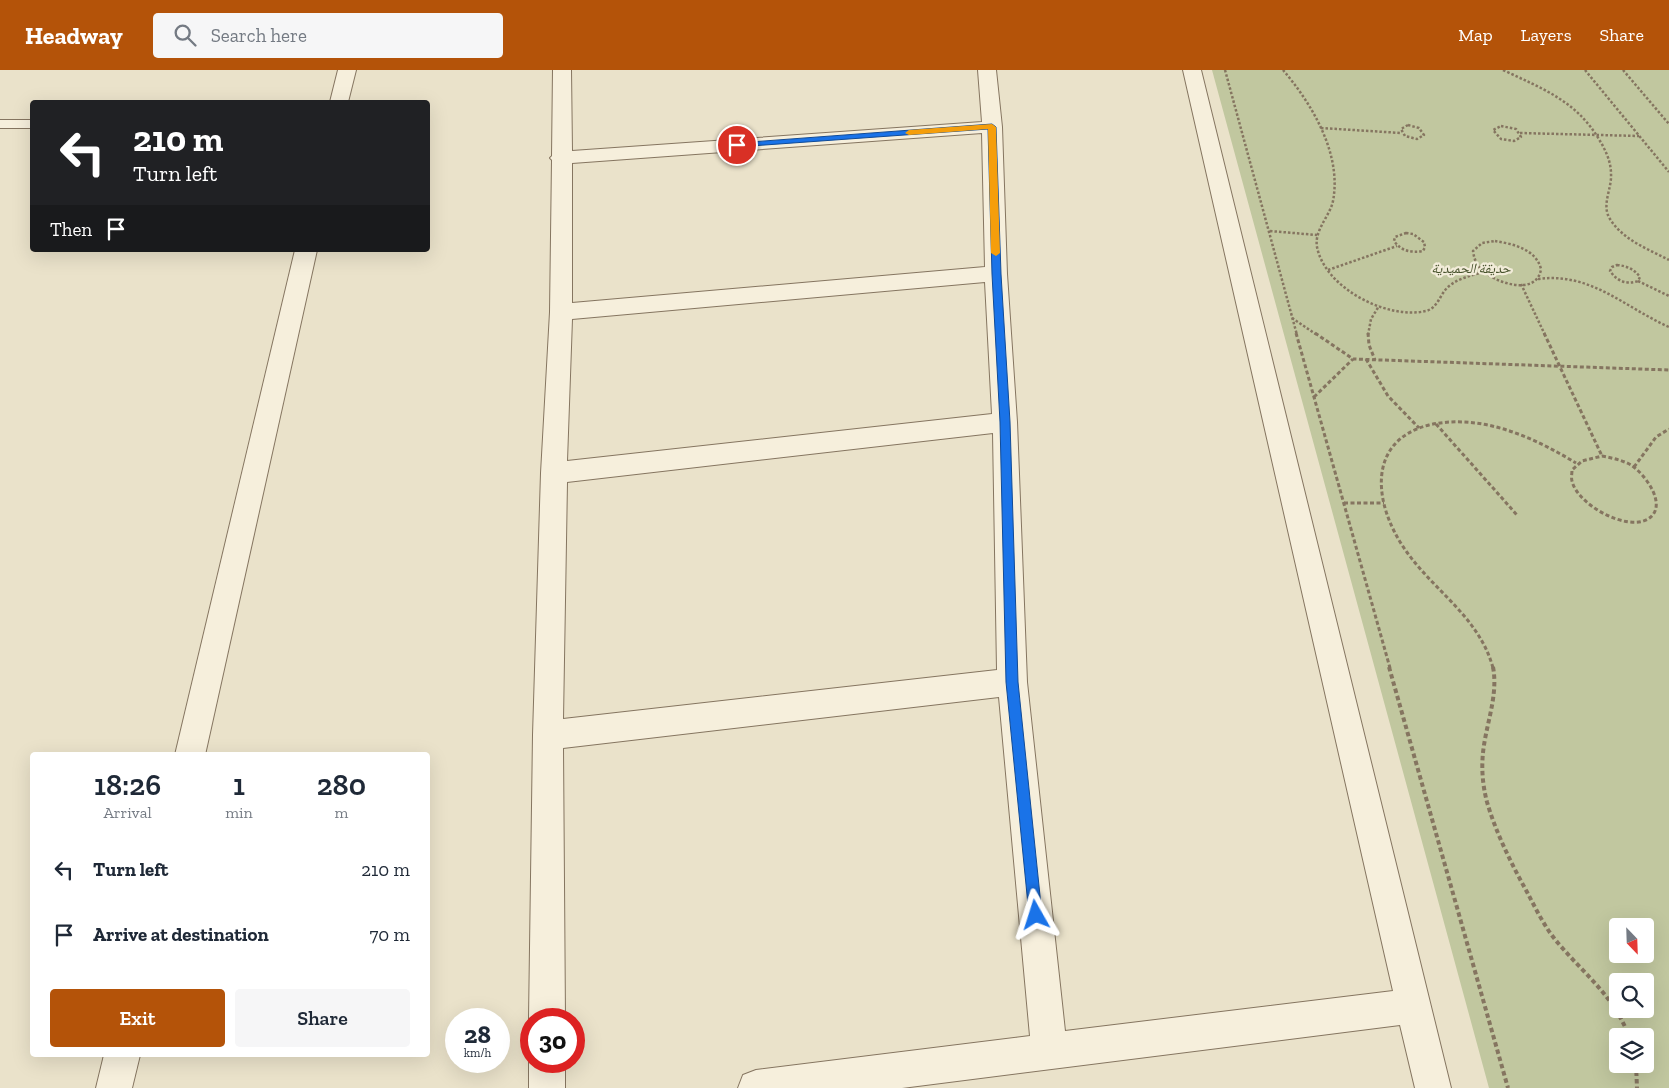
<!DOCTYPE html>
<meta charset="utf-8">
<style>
:root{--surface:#fff;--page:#f6f6f7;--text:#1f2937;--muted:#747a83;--accent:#b45309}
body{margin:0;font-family:"Zilla Slab","Noto Naskh Arabic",serif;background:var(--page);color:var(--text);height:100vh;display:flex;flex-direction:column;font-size:19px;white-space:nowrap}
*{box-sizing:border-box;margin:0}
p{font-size:16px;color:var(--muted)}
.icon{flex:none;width:28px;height:28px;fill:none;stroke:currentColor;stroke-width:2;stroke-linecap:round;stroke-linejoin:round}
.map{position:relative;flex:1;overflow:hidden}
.side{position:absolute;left:30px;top:682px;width:400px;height:305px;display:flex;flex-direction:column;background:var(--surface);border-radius:5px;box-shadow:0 5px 20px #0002}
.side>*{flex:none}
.banner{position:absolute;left:30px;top:30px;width:400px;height:152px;border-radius:5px;box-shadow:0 5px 20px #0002;background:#202124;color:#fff;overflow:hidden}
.needle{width:32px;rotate:157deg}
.tools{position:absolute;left:1609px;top:848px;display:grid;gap:10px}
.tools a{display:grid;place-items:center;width:45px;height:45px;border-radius:5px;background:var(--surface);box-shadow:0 5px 20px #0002;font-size:25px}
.speed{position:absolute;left:445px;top:938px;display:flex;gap:10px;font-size:25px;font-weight:700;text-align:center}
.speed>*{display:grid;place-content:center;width:65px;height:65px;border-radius:50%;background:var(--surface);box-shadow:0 5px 20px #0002;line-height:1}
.speed small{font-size:12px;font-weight:400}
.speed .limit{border:8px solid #d22;background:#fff;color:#111}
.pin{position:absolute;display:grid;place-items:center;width:42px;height:42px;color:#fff;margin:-21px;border:2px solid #fff;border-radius:50%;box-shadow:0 1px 5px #0007}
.me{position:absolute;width:55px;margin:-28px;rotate:354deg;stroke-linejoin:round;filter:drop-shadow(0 0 4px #0008)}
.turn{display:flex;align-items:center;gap:18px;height:105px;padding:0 20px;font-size:22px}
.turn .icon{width:65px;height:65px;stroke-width:2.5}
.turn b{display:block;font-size:35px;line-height:42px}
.then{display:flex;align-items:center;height:48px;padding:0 20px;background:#0003;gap:10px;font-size:19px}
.eta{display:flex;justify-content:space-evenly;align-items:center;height:85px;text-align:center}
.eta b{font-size:30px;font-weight:600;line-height:35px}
.primary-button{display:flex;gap:10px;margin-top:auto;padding:10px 20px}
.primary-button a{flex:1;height:58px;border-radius:5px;background:var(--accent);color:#fff;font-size:20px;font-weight:600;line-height:58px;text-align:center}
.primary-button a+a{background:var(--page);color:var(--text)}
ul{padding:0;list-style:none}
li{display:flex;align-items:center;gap:15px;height:65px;padding:0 20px}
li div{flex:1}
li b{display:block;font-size:19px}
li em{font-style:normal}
header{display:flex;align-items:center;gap:30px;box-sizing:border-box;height:70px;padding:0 25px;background:var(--accent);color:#fff}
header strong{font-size:24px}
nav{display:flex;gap:28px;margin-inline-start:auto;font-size:18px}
.search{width:350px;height:45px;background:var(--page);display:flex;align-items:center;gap:12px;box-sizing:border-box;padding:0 18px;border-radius:5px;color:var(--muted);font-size:19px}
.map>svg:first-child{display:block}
.green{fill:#c1c79f;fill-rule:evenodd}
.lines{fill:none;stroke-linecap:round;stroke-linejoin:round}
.service-casing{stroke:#857560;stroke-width:2}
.minor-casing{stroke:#857560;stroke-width:2}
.path-far2{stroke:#857560;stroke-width:2.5;stroke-dasharray:2.5 2;stroke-linecap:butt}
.path-far1{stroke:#857560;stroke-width:3;stroke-dasharray:4 2.5;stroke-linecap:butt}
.path{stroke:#857560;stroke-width:4;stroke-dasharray:4.5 3;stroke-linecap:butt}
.service{fill:#f6efdc;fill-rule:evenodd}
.minor{fill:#f6efdc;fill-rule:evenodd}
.route{fill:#1a73e8;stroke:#114b97}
.slow{fill:#f59e0b}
.labels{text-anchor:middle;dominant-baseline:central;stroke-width:4.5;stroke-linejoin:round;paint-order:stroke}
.far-park-label{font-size:14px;font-style:italic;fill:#46512b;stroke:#f2ecd9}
</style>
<header>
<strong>Headway</strong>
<div class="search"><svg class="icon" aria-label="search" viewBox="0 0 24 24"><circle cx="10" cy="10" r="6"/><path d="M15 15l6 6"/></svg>Search here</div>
<nav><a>Map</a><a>Layers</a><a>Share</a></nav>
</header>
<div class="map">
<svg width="1669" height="1018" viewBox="0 0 1669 1018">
<rect width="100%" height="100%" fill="#eae2ca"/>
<!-- green -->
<path class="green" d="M1212 0H1669V1018H1489ZM1618 856H1645V884H1618ZM1618 911H1645V939H1618ZM1618 966H1645V994H1618Z"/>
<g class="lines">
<defs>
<rect id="service" x="0" y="50" width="32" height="8"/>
<g id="minor">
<path d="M338 0H356L348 32H330Z"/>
<path d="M553 0H571L572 81 982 52 978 0H996L1002 57 1007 204 1017 352 1027 612 1065 961 1393 921 1183 0H1201L1451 1018H1415L1400 955 902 1018H738L743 1005 756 1000 1030 966 999 627 563 678 565 949H531V954L529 949 533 665 541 403 550 242 552 90 550 88 552 86ZM982 63 985 197 572 233V93ZM985 212 992 344 567 391 572 249ZM993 363 997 600 563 649 567 412Z"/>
<path d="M295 180H317L205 685H175Z"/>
<path d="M104 985H140L132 1018H96Z"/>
<path d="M531 985V991H565V1018H529V991Z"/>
</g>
</defs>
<!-- service casing -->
<use href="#service" class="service-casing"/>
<!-- minor casing -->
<use href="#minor" class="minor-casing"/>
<!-- path-far2 -->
<g class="path-far2">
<path d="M1225 0 1297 265"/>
<path d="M1283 0C1312 34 1342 84 1333 131 1330 146 1314 160 1317 177 1325 218 1387 250 1426 241 1438 238 1440 224 1448 217 1458 208 1471 206 1483 202"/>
<path d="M1503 0C1543 19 1577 31 1600 71 1606 81 1611 92 1611 104 1612 119 1601 135 1610 149 1623 170 1648 179 1669 190"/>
<path d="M1585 0 1669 102"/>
<path d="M1623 0 1669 54"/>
<path d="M1408 55 1419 58 1424 65 1417 69 1405 66 1401 59Z"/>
<path d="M1501 56 1516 59 1521 67 1514 71 1501 69 1493 60Z"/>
<path d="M1321 58 1401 63"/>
<path d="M1520 63 1639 66"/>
<path d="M1270 161 1317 165"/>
<path d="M1406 163 1413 164 1424 172 1425 177 1423 181C1411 183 1401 181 1394 171L1395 167Z"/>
<path d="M1495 171C1513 174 1536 179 1541 199 1537 227 1494 213 1481 199 1476 194 1474 188 1473 181L1482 173Z"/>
<path d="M1617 195C1627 196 1634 199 1640 207L1638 211C1626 215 1617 211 1610 201L1612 197Z"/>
<path d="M1328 200 1397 176"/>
<path d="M1538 209C1591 202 1624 237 1669 257"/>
<path d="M1638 211 1669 226"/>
<path d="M1521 214 1545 265"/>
<path d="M1292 248 1317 265"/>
<path d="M1368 265 1371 249 1379 236"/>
</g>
<!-- path-far1 -->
<g class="path-far1">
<path d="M1296 263 1390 598"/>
<path d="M1315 263 1353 289 1669 300"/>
<path d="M1368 263 1369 275 1375 290"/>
<path d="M1544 263 1602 386"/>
<path d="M1366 289 1388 326 1419 358"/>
<path d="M1314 327 1353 289"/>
<path d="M1436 354 1517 445"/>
<path d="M1602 386C1612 388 1622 390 1631 395 1645 404 1669 436 1648 449 1626 462 1577 434 1572 411 1571 408 1572 403 1572 400L1582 391Z"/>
<path d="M1634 397 1656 367 1669 359"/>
<path d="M1344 433H1384"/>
<path d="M1493 598C1479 546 1432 520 1404 478 1374 434 1366 371 1429 355 1481 343 1533 367 1576 393"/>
</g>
<!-- path -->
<g class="path">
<path d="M1389 597 1508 1018"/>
<path d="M1493 597C1498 623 1488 649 1484 675 1481 694 1482 713 1487 732 1496 763 1511 793 1527 822 1536 839 1545 858 1558 873 1585 905 1613 925 1629 966"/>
<path d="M1636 994 1637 1018"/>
</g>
<!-- service -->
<use href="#service" class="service"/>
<!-- minor -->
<use href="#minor" class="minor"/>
</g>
<!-- route -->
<path class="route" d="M992 54 996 57 1001 204 1010 352 1018 612 1042 845 1040 850 1036 852 1031 850 1029 845 1006 612 1000 352 992 204 988 59 737 77 733 75 737 73Z"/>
<!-- slow -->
<path class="slow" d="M992 54 996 57 1000 183 996 186 991 183 988 59 909 65 905 63 909 60Z"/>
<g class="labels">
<!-- far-park labels -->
<g class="far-park-label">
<text x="1471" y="198">حديقة الحميدية</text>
</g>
</g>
</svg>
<div class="tools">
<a><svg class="needle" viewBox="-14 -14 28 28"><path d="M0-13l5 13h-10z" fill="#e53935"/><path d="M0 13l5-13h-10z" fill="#747a83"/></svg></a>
<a><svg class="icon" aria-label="search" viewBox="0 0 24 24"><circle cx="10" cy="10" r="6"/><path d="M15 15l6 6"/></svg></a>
<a><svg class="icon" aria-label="layers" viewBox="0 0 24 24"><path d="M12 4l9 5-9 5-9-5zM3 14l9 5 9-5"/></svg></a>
</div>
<div class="speed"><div>28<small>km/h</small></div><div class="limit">30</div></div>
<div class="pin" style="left:737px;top:75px;background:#d93025"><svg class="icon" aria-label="arrive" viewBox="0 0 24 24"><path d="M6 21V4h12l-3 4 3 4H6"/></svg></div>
<svg class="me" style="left:1036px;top:845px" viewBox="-20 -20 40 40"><path d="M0-17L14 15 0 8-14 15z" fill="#1a73e8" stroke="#fff" stroke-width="4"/></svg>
<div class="banner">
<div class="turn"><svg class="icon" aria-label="left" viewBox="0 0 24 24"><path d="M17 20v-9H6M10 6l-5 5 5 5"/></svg><div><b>210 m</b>Turn left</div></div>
<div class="then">Then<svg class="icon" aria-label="arrive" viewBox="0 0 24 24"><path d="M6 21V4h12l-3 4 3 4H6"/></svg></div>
</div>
<section class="side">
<div class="eta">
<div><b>18:26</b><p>Arrival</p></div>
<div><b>1</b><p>min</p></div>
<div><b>280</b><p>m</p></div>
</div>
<ul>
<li><svg class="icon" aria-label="left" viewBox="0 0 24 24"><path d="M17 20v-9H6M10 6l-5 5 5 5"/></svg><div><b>Turn left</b></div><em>210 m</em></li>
<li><svg class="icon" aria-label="arrive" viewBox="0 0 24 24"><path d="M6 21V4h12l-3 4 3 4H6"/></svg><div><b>Arrive at destination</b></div><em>70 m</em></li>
</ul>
<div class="primary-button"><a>Exit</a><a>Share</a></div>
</section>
</div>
